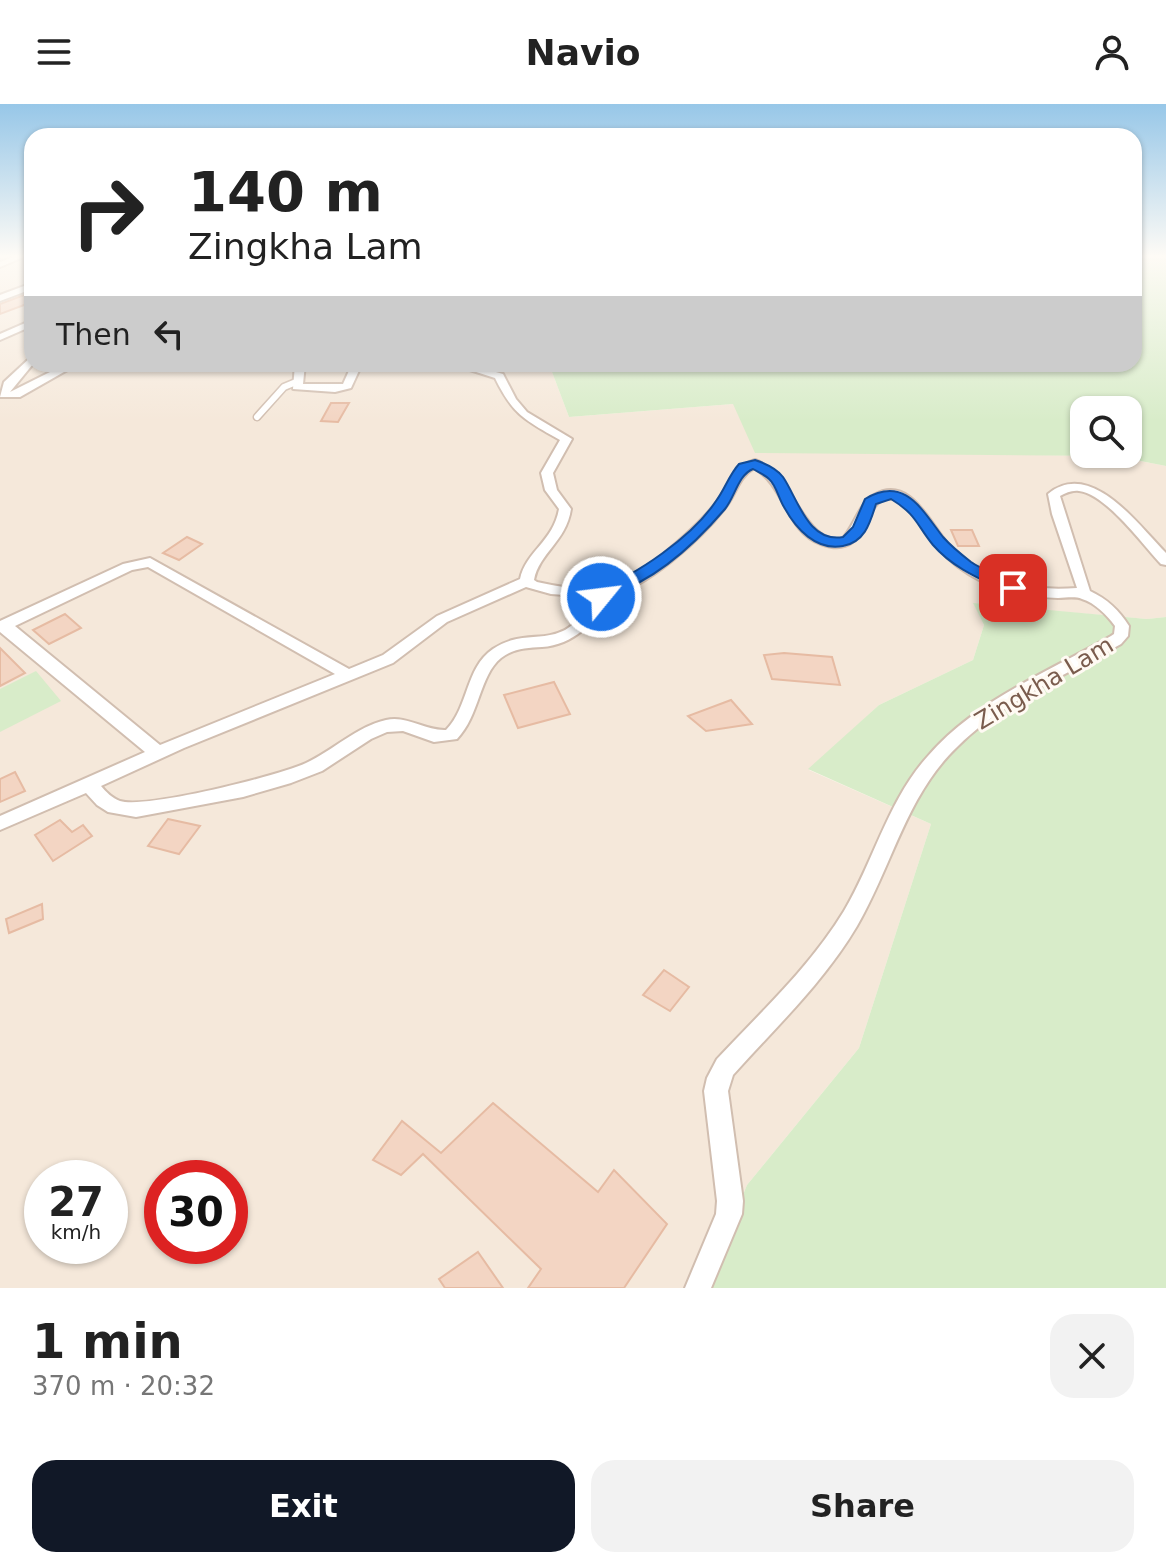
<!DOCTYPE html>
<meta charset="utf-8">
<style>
:root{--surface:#fff;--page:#f2f2f2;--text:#222;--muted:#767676;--accent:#111827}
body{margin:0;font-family:"DejaVu Sans",sans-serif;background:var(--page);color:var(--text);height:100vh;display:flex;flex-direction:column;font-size:30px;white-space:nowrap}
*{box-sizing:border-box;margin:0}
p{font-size:26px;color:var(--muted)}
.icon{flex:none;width:44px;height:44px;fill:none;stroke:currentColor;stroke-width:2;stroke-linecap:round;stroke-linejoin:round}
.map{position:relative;height:1184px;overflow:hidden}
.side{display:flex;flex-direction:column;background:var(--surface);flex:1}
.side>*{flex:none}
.banner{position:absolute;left:24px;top:24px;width:1118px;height:244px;border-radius:24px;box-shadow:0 2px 6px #0004;background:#fff;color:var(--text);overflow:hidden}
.buttons{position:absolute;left:1070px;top:292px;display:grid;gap:16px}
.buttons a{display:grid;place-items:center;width:72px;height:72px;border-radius:16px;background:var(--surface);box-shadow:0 2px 6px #0004;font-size:40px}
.speed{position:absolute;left:24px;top:1056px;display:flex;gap:16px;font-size:40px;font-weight:700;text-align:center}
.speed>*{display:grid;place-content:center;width:104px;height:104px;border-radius:50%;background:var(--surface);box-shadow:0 2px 6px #0004;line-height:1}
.speed small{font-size:20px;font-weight:400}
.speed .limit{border:12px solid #d22;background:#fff;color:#111}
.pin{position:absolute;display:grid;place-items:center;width:68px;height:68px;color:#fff;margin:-34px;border-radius:16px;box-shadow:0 4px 12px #0006}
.me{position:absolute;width:88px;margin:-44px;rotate:61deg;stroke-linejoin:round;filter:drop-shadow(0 0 6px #0008)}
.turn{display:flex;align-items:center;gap:28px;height:168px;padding:0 32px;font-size:36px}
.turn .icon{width:104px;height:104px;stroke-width:2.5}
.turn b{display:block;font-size:56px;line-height:68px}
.then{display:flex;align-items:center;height:76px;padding:0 32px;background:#0003;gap:16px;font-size:30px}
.round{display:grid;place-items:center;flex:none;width:84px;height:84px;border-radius:24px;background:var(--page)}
.summary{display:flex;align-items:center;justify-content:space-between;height:136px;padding:0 32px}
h1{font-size:48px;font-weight:600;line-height:60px}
.button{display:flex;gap:16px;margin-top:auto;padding:16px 32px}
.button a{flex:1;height:92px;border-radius:24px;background:var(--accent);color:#fff;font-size:32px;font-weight:600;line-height:92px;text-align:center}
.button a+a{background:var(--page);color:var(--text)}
header{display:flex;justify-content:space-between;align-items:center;height:104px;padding:0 32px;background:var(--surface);font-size:36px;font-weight:600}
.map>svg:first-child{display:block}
.residential{fill:#f5e8da;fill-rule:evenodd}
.green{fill:#d8ecc9;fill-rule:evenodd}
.building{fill:#f3d5c3;stroke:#e6bba3;stroke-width:2}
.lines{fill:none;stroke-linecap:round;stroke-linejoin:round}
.service-casing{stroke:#d1beb0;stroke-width:9}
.minor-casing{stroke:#d1beb0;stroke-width:4}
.service{stroke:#fff;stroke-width:6}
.minor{fill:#fff;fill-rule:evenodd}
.route{fill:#1a73e8;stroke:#114b97;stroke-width:2}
.labels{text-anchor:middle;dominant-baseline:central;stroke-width:6;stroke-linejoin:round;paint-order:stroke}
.street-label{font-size:24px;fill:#7a5c4d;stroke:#fffaf3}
</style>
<header><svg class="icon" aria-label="menu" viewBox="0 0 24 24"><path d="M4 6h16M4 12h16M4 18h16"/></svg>Navio<svg class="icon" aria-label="person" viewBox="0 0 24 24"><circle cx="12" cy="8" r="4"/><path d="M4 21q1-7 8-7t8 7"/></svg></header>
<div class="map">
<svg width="1166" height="1184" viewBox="0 0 1166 1184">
<rect width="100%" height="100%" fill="#fdf6ec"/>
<!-- residential -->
<path class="residential" d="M0 152H32V260H549L569 313 733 300 971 350 1115 352 1166 362V513L1147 515 974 500 984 521 973 556 879 601 809 666 931 720 859 944 747 1081 705 1184H0ZM42 1074H110V1142H42ZM162 1074H230V1142H162Z"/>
<!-- green -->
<g class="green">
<path d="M1134 152H1166V362L1115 352 755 349 733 300 569 313 549 260H1134ZM1084 306H1128V350H1084Z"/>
<path d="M973 499 1147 515 1166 513V1184H705L747 1081 859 944 931 720 808 665 879 601 973 556 984 521Z"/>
<path d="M36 567 61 597 0 628V585Z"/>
</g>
<!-- building -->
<g class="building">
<path d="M32 188V198L0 210V200Z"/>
<path d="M331 299H349L338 318 321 317Z"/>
<path d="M951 426H972L979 442H958Z"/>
<path d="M187 433 202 440 179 456 163 449Z"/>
<path d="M65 510 81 524 49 540 33 526Z"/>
<path d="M0 544 25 569 0 582Z"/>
<path d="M784 549 832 553 840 581 772 575 764 551Z"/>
<path d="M554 578 570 610 518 624 504 591Z"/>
<path d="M731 596 752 620 706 627 688 612Z"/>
<path d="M15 668 25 687 0 698V675Z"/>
<path d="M168 715 200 722 179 750 148 742Z"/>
<path d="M60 716 72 728 83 721 92 732 53 757 35 731Z"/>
<path d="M42 800 43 815 9 829 6 815Z"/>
<path d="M664 866 689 883 670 907 643 891Z"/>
<path d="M493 999 598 1088 614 1066 667 1120 624 1184H528L541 1165 423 1050 401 1071 373 1056 402 1017 441 1049Z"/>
<path d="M478 1148 503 1184H445L439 1175Z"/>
</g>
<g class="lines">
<defs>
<path id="service" d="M257 313 284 283 296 278"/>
<g id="minor">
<path d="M16 152H26L0 163V158Z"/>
<path d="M32 179V185L0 197V191Z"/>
<path d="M32 216V222L0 236V230Z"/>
<path d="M32 252 33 260 10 288 66 260H78L20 293H0L4 278Z"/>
<path d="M295 260H305L303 280H343L352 260H362L351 284 335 288 293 285Z"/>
<path d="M451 260H467L503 270 516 295 527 308 572 335 553 369 557 386 571 405C566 438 539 449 534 476L537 478C559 483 588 488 610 483 637 477 698 422 715 400 730 382 731 363 755 356 794 370 803 441 842 435 854 423 858 401 874 391 910 370 930 420 948 440 959 451 973 462 987 469 1014 484 1047 486 1077 484L1052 410 1048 390C1091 354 1139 422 1166 449V461L1161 460C1143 441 1106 390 1079 387 1072 386 1066 389 1060 392L1090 487C1107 495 1119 506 1129 522L1128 532 1121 540C1066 571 1003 597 957 643 906 692 892 762 857 822 824 878 776 923 733 971L728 987 743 1097 742 1110 711 1184H685L716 1110 717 1097 704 987 707 974 717 955C761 908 810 863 844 807 874 757 888 696 928 652 976 596 1048 568 1111 532L1114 530 1115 522C1107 511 1095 499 1082 495 1075 492 1066 494 1058 494 1032 493 1005 489 981 477 965 469 950 458 938 444 925 430 915 399 893 395 860 389 873 459 821 440 786 428 785 381 754 364 738 373 736 391 725 404 701 435 646 485 608 492 595 519 573 541 542 543 527 544 514 544 501 554 479 572 480 611 457 635L434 638 403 627 387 628 371 635 322 667 291 679 243 693 136 713 108 708 97 701 86 689 0 726V712L145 648 0 528V517L123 460 150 454 349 565 383 551 437 512 520 475C526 447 553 438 559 405L545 386 541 369 560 336C525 316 513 311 495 274ZM148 463 335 570 160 641 15 522 132 466ZM526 483 551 490 593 493C563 553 531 519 493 545 465 564 469 603 446 626 425 627 407 611 386 616 356 623 334 646 306 659 278 672 146 705 120 697 112 694 106 688 101 682L184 644 393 559 447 518Z"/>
</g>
</defs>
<!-- service casing -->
<use href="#service" class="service-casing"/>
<!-- minor casing -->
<use href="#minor" class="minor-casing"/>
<!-- service -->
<use href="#service" class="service"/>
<!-- minor -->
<use href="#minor" class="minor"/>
</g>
<!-- sky -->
<linearGradient id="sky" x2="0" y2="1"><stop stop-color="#97c7e8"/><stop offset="0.48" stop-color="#fefbf6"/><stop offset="1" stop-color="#fefbf6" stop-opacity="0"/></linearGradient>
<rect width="1166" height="317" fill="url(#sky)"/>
<!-- route -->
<path class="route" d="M755 356C764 359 777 365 783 373 798 395 808 439 843 433L853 423 865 395C905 371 922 406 943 433 951 442 962 451 971 458 986 469 1008 471 1021 484L1013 489 1007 488C980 475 953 464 933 441 916 420 917 411 891 395L876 400C870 419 865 438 843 442 816 447 796 425 784 403 779 395 776 381 769 375 765 371 758 368 753 365 738 371 735 393 725 405 695 440 654 477 610 491L607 497H596L593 493 597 485C636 472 693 432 716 397 725 385 729 371 739 360Z"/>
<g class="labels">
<!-- street labels -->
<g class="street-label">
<text transform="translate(1044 579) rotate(-31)">Zingkha Lam</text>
</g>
</g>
</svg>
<div class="buttons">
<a><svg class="icon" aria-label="search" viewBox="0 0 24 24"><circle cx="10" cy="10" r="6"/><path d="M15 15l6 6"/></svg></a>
</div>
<div class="speed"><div>27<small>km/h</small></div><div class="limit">30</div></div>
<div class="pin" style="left:1013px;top:484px;background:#d93025"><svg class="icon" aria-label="arrive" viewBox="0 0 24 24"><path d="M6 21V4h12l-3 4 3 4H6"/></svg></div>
<svg class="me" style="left:601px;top:493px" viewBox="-20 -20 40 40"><circle r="17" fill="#1a73e8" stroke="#fff" stroke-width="3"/><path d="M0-11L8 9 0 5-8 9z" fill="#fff"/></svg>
<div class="banner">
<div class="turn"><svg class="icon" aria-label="right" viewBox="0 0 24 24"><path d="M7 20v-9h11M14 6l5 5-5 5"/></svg><div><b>140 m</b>Zingkha Lam</div></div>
<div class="then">Then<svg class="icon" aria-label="left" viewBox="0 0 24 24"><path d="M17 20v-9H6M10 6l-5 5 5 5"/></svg></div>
</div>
</div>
<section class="side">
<div class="summary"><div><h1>1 min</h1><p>370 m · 20:32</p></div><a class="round"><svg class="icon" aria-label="close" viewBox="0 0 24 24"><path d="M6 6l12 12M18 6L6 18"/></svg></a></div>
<div class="button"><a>Exit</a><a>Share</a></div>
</section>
